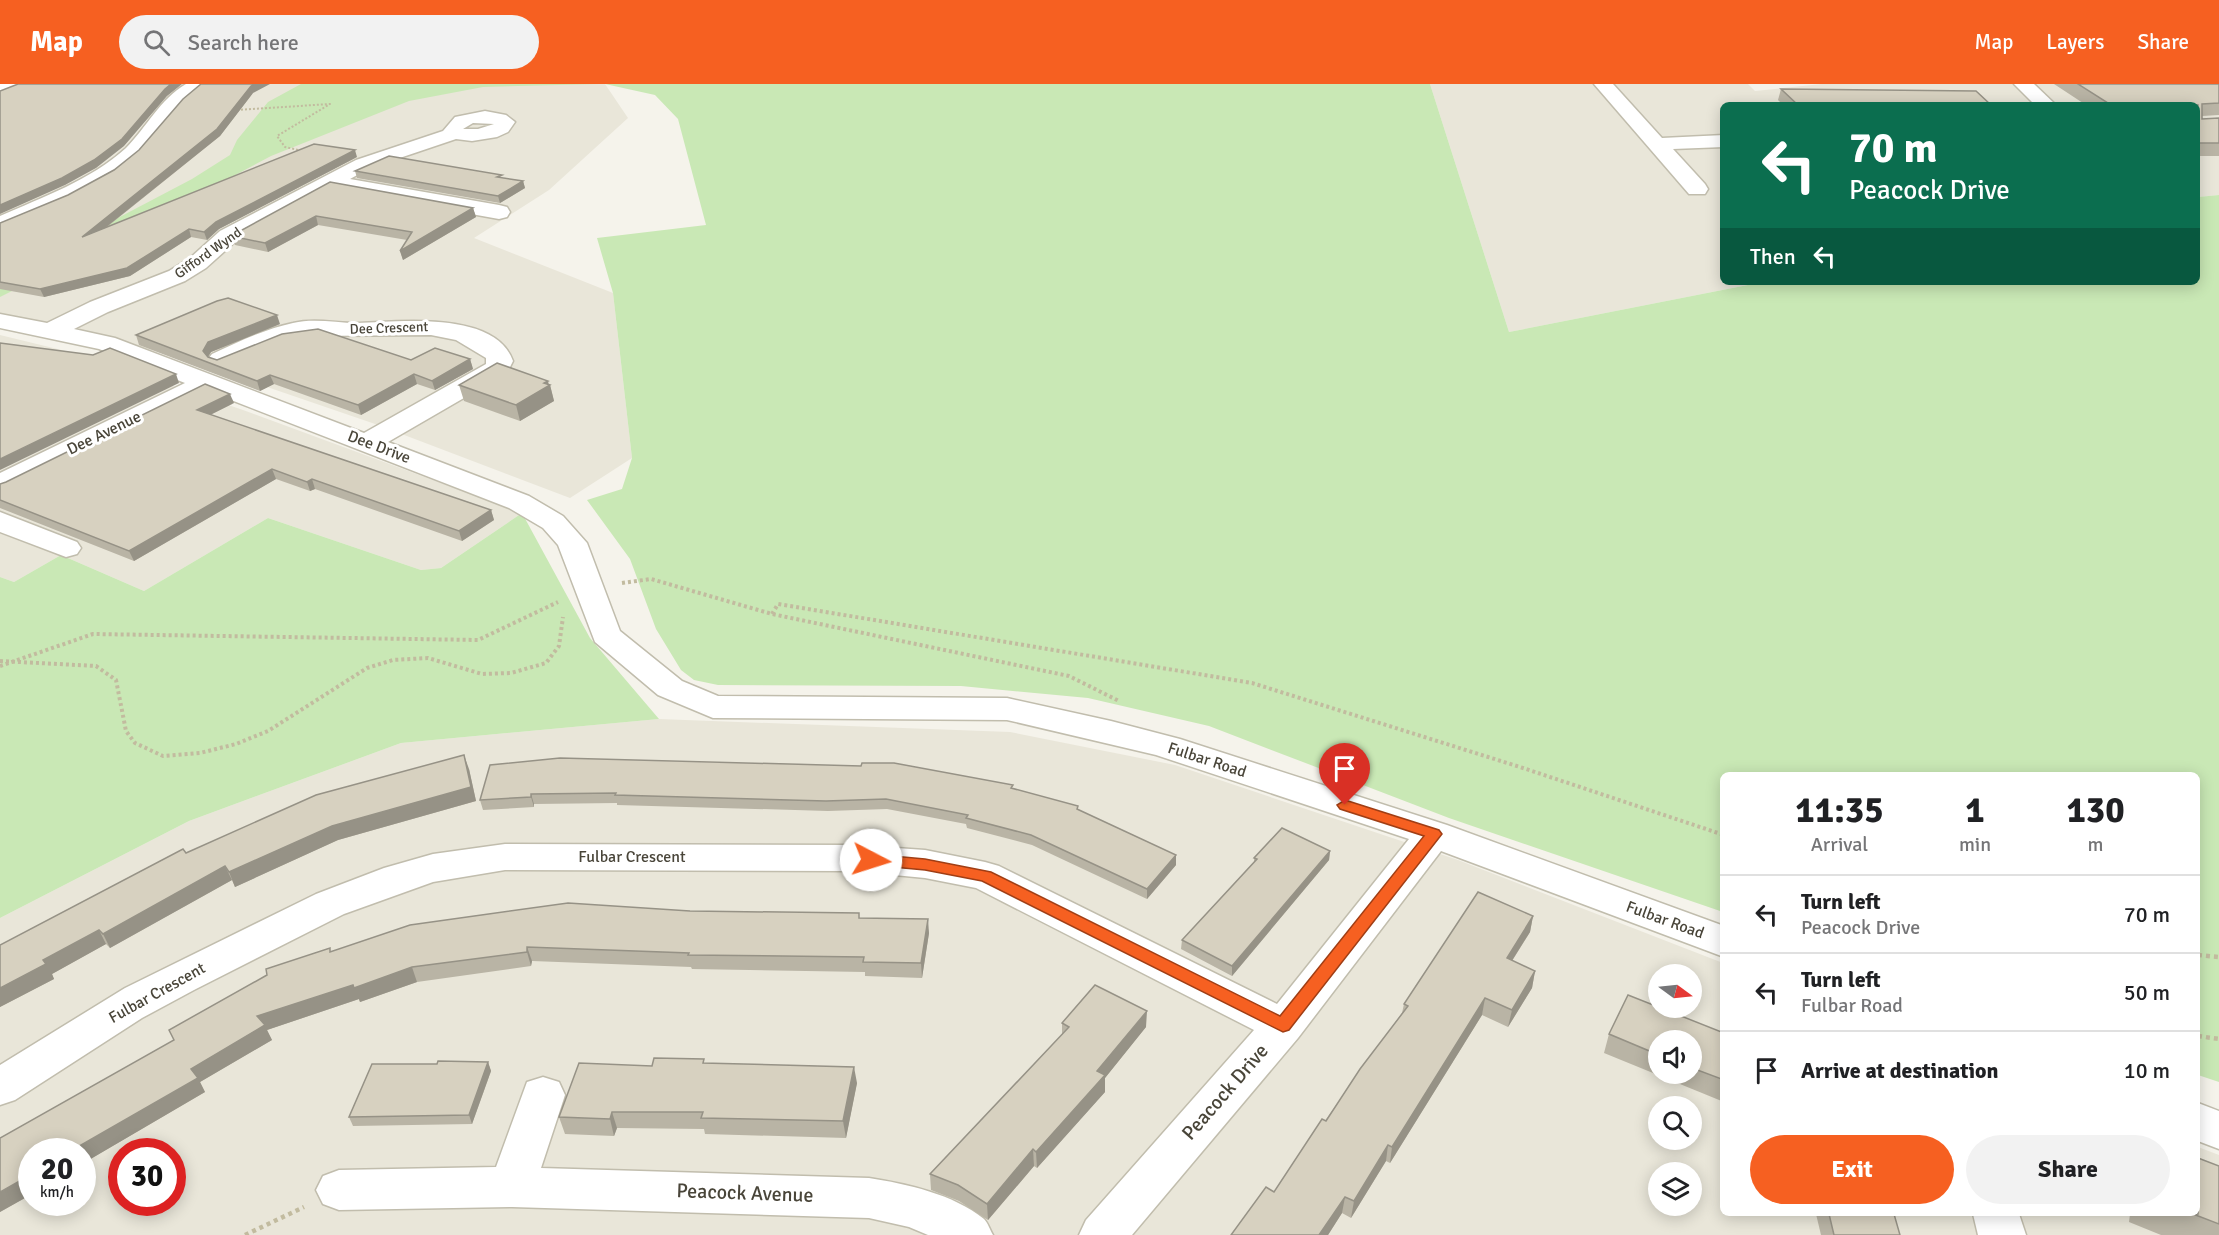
<!DOCTYPE html>
<style>
:root{--surface:#fff;--page:#f2f2f2;--text:#202124;--muted:#757577;--line:#e0e0e0;--accent:#f66021}
body{margin:0;font-family:Signika,sans-serif;background:var(--page);color:var(--text);height:100vh;display:flex;flex-direction:column;font-size:22px;white-space:nowrap}
*{box-sizing:border-box;margin:0}
p{font-size:20px;color:var(--muted)}
.icon{flex:none;width:33px;height:33px;fill:none;stroke:currentColor;stroke-width:2;stroke-linecap:round;stroke-linejoin:round}
.map{position:relative;flex:1;overflow:hidden}
.sheet{position:absolute;left:1720px;top:688px;width:480px;height:444px;display:flex;flex-direction:column;background:var(--surface);border-radius:9px;box-shadow:0 3px 15px #0003}
.sheet>*{flex:none}
.hud{position:absolute;left:1720px;top:18px;width:480px;height:183px;border-radius:9px;box-shadow:0 3px 15px #0003;background:#0b6e4f;color:#fff;overflow:hidden}
.needle{width:39px;rotate:105deg}
.buttons{position:absolute;left:1648px;top:880px;display:grid;gap:12px}
.buttons a{display:grid;place-items:center;width:54px;height:54px;border-radius:50%;background:var(--surface);box-shadow:0 3px 15px #0003;font-size:30px}
.speed{position:absolute;left:18px;top:1054px;display:flex;gap:12px;font-size:30px;font-weight:700;text-align:center}
.speed>*{display:grid;place-content:center;width:78px;height:78px;border-radius:50%;background:var(--surface);box-shadow:0 3px 15px #0003;line-height:1}
.speed small{font-size:15px;font-weight:400}
.speed .limit{border:9px solid #d22;background:#fff;color:#111}
.pin{position:absolute;display:grid;place-items:center;width:51px;height:51px;color:#fff;margin:-62px -26px;border-radius:50% 50% 50% 0;rotate:-45deg;box-shadow:0 0 6px #0007}
.pin .icon{rotate:45deg}
.me{position:absolute;width:66px;margin:-33px;rotate:95deg;stroke-linejoin:round;filter:drop-shadow(0 0 4px #0008)}
.turn{display:flex;align-items:center;gap:21px;height:126px;padding:0 30px;font-size:27px}
.turn .icon{width:78px;height:78px;stroke-width:2.5}
.turn b{display:block;font-size:42px;line-height:51px}
.then{display:flex;align-items:center;height:57px;padding:0 30px;background:#0003;gap:12px;font-size:22px}
.eta{display:flex;justify-content:space-evenly;align-items:center;height:102px;text-align:center}
.eta b{font-size:36px;font-weight:700;line-height:42px}
.cta{display:flex;gap:12px;margin-top:auto;padding:12px 30px}
.cta a{flex:1;height:69px;border-radius:36px;background:var(--accent);color:#fff;font-size:24px;font-weight:700;line-height:69px;text-align:center}
.cta a+a{background:var(--page);color:var(--text)}
ul{padding:0;list-style:none}
li{display:flex;align-items:center;gap:18px;height:78px;padding:0 30px;border-top:2px solid var(--line)}
li div{flex:1}
li b{display:block;font-size:22px}
li em{font-style:normal}
header{display:flex;align-items:center;gap:36px;box-sizing:border-box;height:84px;padding:0 30px;background:var(--accent);color:#fff}
header strong{font-size:28px}
nav{display:flex;gap:33px;margin-inline-start:auto;font-size:21px}
.search{width:420px;height:54px;background:var(--page);display:flex;align-items:center;gap:15px;box-sizing:border-box;padding:0 21px;border-radius:33px;color:var(--muted);font-size:22px}
.map>svg:first-child{display:block}
.residential{fill:#e9e6d9;fill-rule:evenodd}
.green{fill:#c9e8b5}
.lines{fill:none;stroke-linecap:round;stroke-linejoin:round}
.street-casing{stroke:#c1bdad;stroke-width:3}
.path-far2{stroke:#c2bb9f;stroke-width:2;stroke-dasharray:2 2;stroke-linecap:butt}
.path-far1{stroke:#c2bb9f;stroke-width:4;stroke-dasharray:3 3;stroke-linecap:butt}
.path{stroke:#c2bb9f;stroke-width:4.5;stroke-dasharray:4 4;stroke-linecap:butt}
.street{fill:#fff;fill-rule:evenodd}
.wall{fill:#b9b4a5;fill-rule:evenodd}
.shaded-wall{fill:#969286}
.building{fill:#d7d1c0;stroke:#969286;stroke-width:1.5}
.route{fill:#f66021;stroke:#a03e15;stroke-width:1.5}
.labels{text-anchor:middle;dominant-baseline:central;stroke-width:6;stroke-linejoin:round;paint-order:stroke}
.far-street-label{font-size:14px;fill:#494539;stroke:#fff}
.street-label{font-size:16px;fill:#494539;stroke:#fff}
.near-street-label{font-size:20px;fill:#494539;stroke:#fff}
</style>
<header>
<strong>Map</strong>
<div class="search"><svg class="icon" aria-label="search" viewBox="0 0 24 24"><circle cx="10" cy="10" r="6"/><path d="M15 15l6 6"/></svg>Search here</div>
<nav><a>Map</a><a>Layers</a><a>Share</a></nav>
</header>
<div class="map">
<svg width="2219" height="1151" viewBox="0 0 2219 1151">
<rect width="100%" height="100%" fill="#f5f3eb"/>
<!-- residential -->
<g class="residential">
<path d="M0 0H605L628 34 549 106 474 154 613 209 632 374 570 414 378 341 191 277 74 245 0 230Z"/>
<path d="M1430 0H1748L1755 7 1822 0H2219V111L2198 113V21H1724V198H1763L1509 248Z"/>
<path d="M0 251 82 271 243 326 522 429 441 484 421 486 268 434 144 507 61 471 14 498 0 493Z"/>
<path d="M659 635 1010 648 1175 681 1458 776 1723 879 1724 1130H2198V1063L2219 1071V1151H0V834L189 737 401 659ZM1659 891H1692V924H1659ZM1659 957H1692V990H1659ZM1659 1023H1692V1056H1659ZM32 1068H82V1119H32ZM122 1068H172V1119H122ZM1659 1089H1692V1122H1659Z"/>
</g>
<!-- green -->
<g class="green">
<path d="M301 0H599L483 3 409 17 271 72 108 159 0 213V196L192 95 230 71 237 56 268 18Z"/>
<path d="M605 0H1430L1509 248 1763 198H2198V113L2219 111V998L2198 991V692H1724L1723 828 1449 734 1209 642 1088 614 961 602 718 601 694 596 681 586 656 545 630 475 587 416 622 405 632 374 613 209 597 154 706 141 678 35 655 11Z"/>
<path d="M522 429 590 554 659 635 401 659 189 737 0 834V493L14 498 61 471 144 507 268 434 421 486 441 484Z"/>
</g>
<g class="lines">
<defs>
<g id="street">
<path d="M0 0H23L21 4 0 13Z"/>
<path d="M186 0H208L184 20 140 72 115 91 70 116 0 147V132C43 113 91 96 126 64 147 43 160 15 186 0Z"/>
<path d="M1594 0H1613L1662 54 1724 51V63L1673 65 1705 100 1708 105 1705 110H1689Z"/>
<path d="M2014 0H2034L2056 21H2035Z"/>
<path d="M485 27 506 31 515 38 508 48 497 53 472 57 456 55 370 84 350 95 499 121 507 123 510 128 507 133 499 135 332 105 236 157 206 184 185 197 108 228 74 245 115 254 364 349 486 280V274L456 256 431 251 310 252 284 257 221 283 212 280 208 275 212 270C238 258 265 245 293 239 314 234 336 239 357 239 398 238 495 226 513 277L507 289 388 358 529 412 563 432 587 459 620 547 682 597 718 612 1007 614 1111 637 1180 655 1447 741 1724 842V873L1441 767 1298 954 1132 1151H1079L1086 1136 1254 946 976 804 925 794 853 787 505 786 433 798 344 830 194 906 142 934 15 1016 0 1021V981L125 904 316 810 384 784 433 770 505 760 853 761 925 766 985 778 999 782 1277 920 1409 755 1156 671 1007 636 713 634 658 611 595 558 558 461 543 444 509 424 208 307 10 406 0 409V389L185 299 99 265 0 244V230L47 239 90 218 169 187 190 174 220 147 356 76 443 47 455 33ZM473 39 494 40 478 45H463Z"/>
<path d="M0 428 77 458 81 464 77 470 66 473 0 448Z"/>
<path d="M543 993 559 998 565 1011 541 1084 869 1094C907 1100 953 1110 984 1135 988 1139 990 1146 993 1151H928L909 1143 869 1134 512 1123 339 1126 323 1120 316 1106 323 1092 339 1086 496 1083 527 998Z"/>
<path d="M2198 1019 2219 1027V1065L2198 1057Z"/>
<path d="M1973 1130H2019L2026 1151H1978Z"/>
</g>
</defs>
<!-- street casing -->
<use href="#street" class="street-casing"/>
<!-- path-far2 -->
<path class="path-far2" d="M237 26 330 20 277 52 285 63 303 67"/>
<!-- path-far1 -->
<g class="path-far1">
<path d="M622 499 651 495 772 530 1069 592 1119 617"/>
<path d="M772 530 778 520 1252 599 1520 683 1724 751"/>
<path d="M0 577 96 582 116 596 126 647 135 659 163 672 200 669 236 660 268 647 367 584 393 576 428 574 482 590 511 589 546 579 559 562 563 533"/>
<path d="M0 582 93 550 478 556 558 518"/>
</g>
<!-- path -->
<g class="path">
<path d="M2198 871 2219 873"/>
<path d="M2198 952 2219 955"/>
<path d="M245 1151 304 1123"/>
</g>
<!-- street -->
<use href="#street" class="street"/>
</g>
<!-- wall -->
<g class="wall">
<path d="M2054 0H2219V31L2202 32V35L2219 34V72H2198V21H2086Z"/>
<path d="M1781 5 1991 21H1783L1778 16Z"/>
<path d="M253 9 220 52 107 143 357 73 219 145 207 156 191 153 130 192 44 213 0 205V139L68 111Z"/>
<path d="M355 87 502 94 523 97 525 104 500 119 357 94Z"/>
<path d="M330 98 473 124 476 133 403 176 400 167 407 156 318 141 268 168 235 161 231 152Z"/>
<path d="M280 240 211 268 208 273 217 276 470 275 473 285 435 306 417 300 361 331 274 300 260 307 139 261 136 251Z"/>
<path d="M459 301H550L554 317 520 337 464 317Z"/>
<path d="M234 319 210 331 491 426 494 436 462 457 315 405 310 407 276 395 134 477 0 424V400Z"/>
<path d="M490 681 1013 704 1078 726 1176 781 1147 815 1032 761 967 744 966 740 887 725 828 727 617 721V719L534 720V723L483 726 480 716Z"/>
<path d="M469 685 476 717 338 756 235 803 232 796 110 864 106 860 52 890 54 895 0 923V861Z"/>
<path d="M1330 767 1329 776 1232 892 1181 865 1182 856 1254 778V774Z"/>
<path d="M690 827 860 834 929 849 922 894 865 892V888L692 885 691 883 532 877 531 882 417 898 360 918 359 915 267 946 272 956 200 998 205 1008 82 1080V1068L32 1110 0 1128V1054L331 868Z"/>
<path d="M1533 832 1530 848 1512 877 1535 887 1532 904 1508 943 1482 931 1390 1079 1386 1077 1351 1134 1342 1129 1328 1151H1231L1274 1108 1402 929 1404 920Z"/>
<path d="M1062 939 1146 943 1105 994V1008L1037 1084 1034 1082 988 1136 959 1117 931 1106 930 1090 1062 951Z"/>
<path d="M1724 949V1018L1604 969 1609 950ZM1659 957H1692V990H1659Z"/>
<path d="M488 978 491 987 472 1040 353 1042 349 1033 437 980Z"/>
<path d="M705 979 857 999 846 1054 705 1050 704 1045 617 1044 614 1052 565 1050 559 1033 652 982Z"/>
<path d="M2219 1082V1151H2161L2129 1138 2130 1130H2198Z"/>
<path d="M1816 1130H1894L1900 1151H1821Z"/>
</g>
<!-- shaded-wall -->
<g class="shaded-wall">
<path d="M171 0H182L167 12 124 62 96 84 65 101 0 130V121Z"/>
<path d="M255 0H270L253 9 220 52 85 160 82 153 251 2Z"/>
<path d="M355 66 357 73 219 145 207 156 204 148 216 138Z"/>
<path d="M523 97 525 104 500 119 498 112Z"/>
<path d="M473 124 476 133 403 176 400 167Z"/>
<path d="M316 132 318 141 268 168 265 159Z"/>
<path d="M189 145 191 153 130 192 44 213 40 205Z"/>
<path d="M277 231 280 240 211 268 206 276 203 267 208 258Z"/>
<path d="M470 275 473 285 435 306 432 297Z"/>
<path d="M176 290 179 299 0 386V375Z"/>
<path d="M414 290 417 300 361 331 358 321Z"/>
<path d="M270 291 274 300 260 307 257 297Z"/>
<path d="M548 297 549 302 550 301 554 317 520 337 516 321 544 299Z"/>
<path d="M230 310 234 319 200 336 197 326Z"/>
<path d="M272 385 276 395 134 477 129 467Z"/>
<path d="M312 395 315 405 310 407 307 398Z"/>
<path d="M491 426 494 436 462 457 459 447Z"/>
<path d="M464 671 469 685 476 717 338 756 235 803 229 788Z"/>
<path d="M531 710 534 720V723L531 713Z"/>
<path d="M1330 767 1329 776 1232 892V882Z"/>
<path d="M1176 771V781L1147 815V805Z"/>
<path d="M225 782 232 796 110 864 103 850Z"/>
<path d="M1533 832 1530 848 1503 891 1507 874Z"/>
<path d="M928 835 929 849 922 894 921 879Z"/>
<path d="M99 846 106 860 52 890 54 895 0 923V904L43 876Z"/>
<path d="M527 863 532 877 531 882 527 868Z"/>
<path d="M412 883 417 898 360 918 359 915 267 946 272 956 200 998 205 1008 82 1080V1068H69L191 985 257 932 353 901Z"/>
<path d="M1535 887 1532 904 1508 943 1512 926Z"/>
<path d="M1485 914 1482 931 1390 1079 1392 1063Z"/>
<path d="M1147 927 1146 943 1105 994V1008L1037 1084 1036 1068 1097 987Z"/>
<path d="M488 978 491 987 472 1040 469 1031Z"/>
<path d="M854 983 857 999 846 1054 843 1037Z"/>
<path d="M612 1028 617 1044 614 1052 610 1035Z"/>
<path d="M1388 1061 1386 1077 1351 1134 1354 1117Z"/>
<path d="M1033 1065 1034 1082 988 1136 987 1120Z"/>
<path d="M32 1090V1110L0 1128V1108Z"/>
<path d="M1345 1113 1342 1129 1328 1151H1319Z"/>
</g>
<!-- building -->
<g class="building">
<path d="M18 0H171L165 5 122 55 94 76 62 94 0 121V7Z"/>
<path d="M201 0H255L251 2 217 45 82 153 314 60 355 66 216 138 204 148 189 145 127 184 40 205 0 198V139L68 111 114 86 139 66 183 15Z"/>
<path d="M2078 0H2219V19L2202 20V35L2219 34V59H2198V21H2111Z"/>
<path d="M1781 5 1976 7 1991 21H1798Z"/>
<path d="M389 72 502 91 497 93 523 97 498 112 355 87Z"/>
<path d="M330 98 473 124 400 167 412 148 316 132 265 159 231 152Z"/>
<path d="M228 214 277 231 208 258 203 267 208 273 217 276 282 250 318 245 411 276 435 264 470 275 432 297 414 290 358 321 270 291 257 297 136 251 217 217Z"/>
<path d="M0 259 93 271 110 264 176 290 0 375Z"/>
<path d="M497 279 548 297 544 299 550 301 516 321 459 301Z"/>
<path d="M205 300 230 310 197 326 491 426 459 447 312 395 307 398 272 385 129 467 0 416V400L6 398Z"/>
<path d="M464 671 471 703 332 742 229 788 225 782 103 850 99 846 43 876 46 880 0 904V861L183 765 186 769 316 711Z"/>
<path d="M560 674 861 682 862 679H894L1013 701 1011 704 1078 722 1077 725 1176 771 1147 805 1031 751 966 734 968 731 886 715 826 717 615 711 616 709 531 710V713L480 716 490 681Z"/>
<path d="M1282 744 1330 767 1232 882 1182 856 1257 775 1254 774Z"/>
<path d="M1478 808 1533 832 1507 874 1535 887 1512 926 1485 914 1392 1063 1388 1061 1354 1117 1345 1113 1319 1151H1231L1266 1103 1274 1108 1322 1035 1326 1037 1360 985 1408 922 1404 920Z"/>
<path d="M568 819 690 827 859 829V834L928 835 921 879 863 878 864 873 688 871 689 869 527 863V868L412 883 354 904 353 901 257 932 265 941 191 985 198 994 69 1068H32V1090L0 1108V1054L174 956 169 946 267 891 266 885 330 864V868L410 841Z"/>
<path d="M1095 901 1147 927 1097 987 1105 991 1036 1068 1033 1065 987 1120 958 1101 930 1090 1069 943 1062 939Z"/>
<path d="M1628 911 1724 949V996L1692 984V957H1659V971L1609 950Z"/>
<path d="M654 974 704 975 703 979 854 983 843 1037 701 1034 703 1028H612L610 1035 559 1033 579 979 652 982Z"/>
<path d="M438 977 488 978 469 1031 349 1033 372 980H437Z"/>
<path d="M2198 1074 2219 1082V1140L2193 1130H2198Z"/>
<path d="M1829 1130H1894L1900 1151H1834Z"/>
</g>
<!-- route -->
<path class="route" d="M1345 716 1439 746 1442 750 1289 946 1283 948 982 797 925 786 871 781 863 776 871 770 925 775 991 788 1280 932 1424 752 1340 725 1337 721Z"/>
<g class="labels">
<!-- far-street labels -->
<g class="far-street-label">
<text transform="translate(208 169) rotate(-35)">Gifford Wynd</text>
<text transform="translate(389 244) rotate(-2)">Dee Crescent</text>
</g>
<!-- street labels -->
<g class="street-label">
<text transform="translate(104 349) rotate(-26)">Dee Avenue</text>
<text transform="translate(379 363) rotate(21)">Dee Drive</text>
<text transform="translate(1207 676) rotate(18)">Fulbar Road</text>
<text x="632" y="773">Fulbar Crescent</text>
<text transform="translate(1665 836) rotate(20)">Fulbar Road</text>
<text transform="translate(157 909) rotate(-29)">Fulbar Crescent</text>
</g>
<!-- near-street labels -->
<g class="near-street-label">
<text transform="translate(1225 1008) rotate(-49)">Peacock Drive</text>
<text transform="translate(745 1109) rotate(2)">Peacock Avenue</text>
</g>
</g>
</svg>
<div class="buttons">
<a><svg class="needle" viewBox="-14 -14 28 28"><path d="M0-13l5 13h-10z" fill="#e53935"/><path d="M0 13l5-13h-10z" fill="#757577"/></svg></a>
<a><svg class="icon" aria-label="sound" viewBox="0 0 24 24"><path d="M4 9h4l5-4v14l-5-4H4zM17 9q2 3 0 6"/></svg></a>
<a><svg class="icon" aria-label="search" viewBox="0 0 24 24"><circle cx="10" cy="10" r="6"/><path d="M15 15l6 6"/></svg></a>
<a><svg class="icon" aria-label="layers" viewBox="0 0 24 24"><path d="M12 4l9 5-9 5-9-5zM3 14l9 5 9-5"/></svg></a>
</div>
<div class="speed"><div>20<small>km/h</small></div><div class="limit">30</div></div>
<div class="pin" style="left:1345px;top:721px;background:#d93025"><svg class="icon" aria-label="arrive" viewBox="0 0 24 24"><path d="M6 21V4h12l-3 4 3 4H6"/></svg></div>
<svg class="me" style="left:871px;top:776px" viewBox="-20 -20 40 40"><circle r="19" fill="#fff"/><path d="M0-13L10 11 0 6-10 11z" fill="#f66021"/></svg>
<div class="hud">
<div class="turn"><svg class="icon" aria-label="left" viewBox="0 0 24 24"><path d="M17 20v-9H6M10 6l-5 5 5 5"/></svg><div><b>70 m</b>Peacock Drive</div></div>
<div class="then">Then<svg class="icon" aria-label="left" viewBox="0 0 24 24"><path d="M17 20v-9H6M10 6l-5 5 5 5"/></svg></div>
</div>
<section class="sheet">
<div class="eta">
<div><b>11:35</b><p>Arrival</p></div>
<div><b>1</b><p>min</p></div>
<div><b>130</b><p>m</p></div>
</div>
<ul>
<li><svg class="icon" aria-label="left" viewBox="0 0 24 24"><path d="M17 20v-9H6M10 6l-5 5 5 5"/></svg><div><b>Turn left</b><p>Peacock Drive</p></div><em>70 m</em></li>
<li><svg class="icon" aria-label="left" viewBox="0 0 24 24"><path d="M17 20v-9H6M10 6l-5 5 5 5"/></svg><div><b>Turn left</b><p>Fulbar Road</p></div><em>50 m</em></li>
<li><svg class="icon" aria-label="arrive" viewBox="0 0 24 24"><path d="M6 21V4h12l-3 4 3 4H6"/></svg><div><b>Arrive at destination</b></div><em>10 m</em></li>
</ul>
<div class="cta"><a>Exit</a><a>Share</a></div>
</section>
</div>
